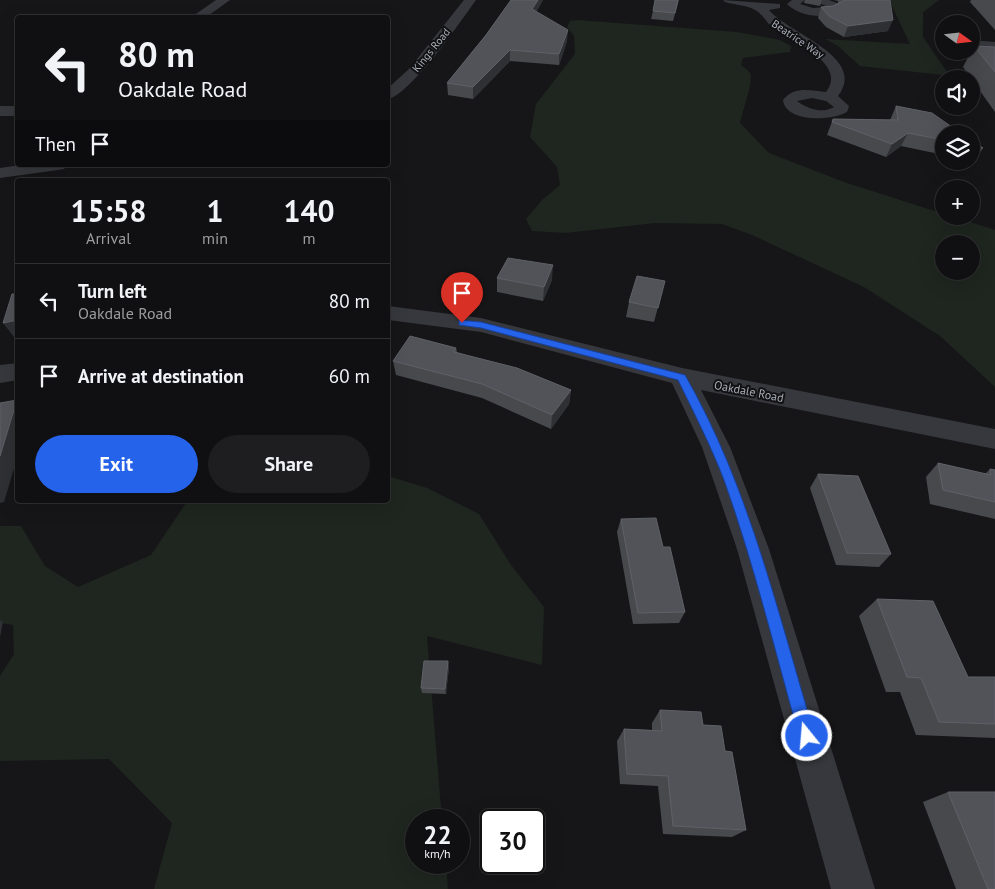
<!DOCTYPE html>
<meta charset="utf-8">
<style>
:root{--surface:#101012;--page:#1e1e20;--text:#f1f3f6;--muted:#9c9d9f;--line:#303032;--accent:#2563eb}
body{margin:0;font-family:"PT Sans",sans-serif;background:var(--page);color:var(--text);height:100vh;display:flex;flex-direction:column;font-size:19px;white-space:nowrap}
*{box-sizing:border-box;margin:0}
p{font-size:16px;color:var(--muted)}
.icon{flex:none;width:28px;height:28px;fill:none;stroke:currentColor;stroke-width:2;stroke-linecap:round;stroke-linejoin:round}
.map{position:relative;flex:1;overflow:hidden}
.details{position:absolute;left:15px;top:178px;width:375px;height:325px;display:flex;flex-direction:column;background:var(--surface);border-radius:5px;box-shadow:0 5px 20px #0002,0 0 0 1px var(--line)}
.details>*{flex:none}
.guide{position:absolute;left:15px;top:15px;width:375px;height:152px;border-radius:5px;box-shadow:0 5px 20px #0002,0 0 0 1px var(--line);background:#101012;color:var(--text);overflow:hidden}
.needle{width:32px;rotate:105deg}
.fabs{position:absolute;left:935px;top:15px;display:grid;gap:10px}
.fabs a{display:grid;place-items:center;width:45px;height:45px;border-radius:50%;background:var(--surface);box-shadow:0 5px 20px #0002,0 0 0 1px var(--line);font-size:25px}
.speed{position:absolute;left:405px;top:809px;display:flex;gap:10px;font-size:25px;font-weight:700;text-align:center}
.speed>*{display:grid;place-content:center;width:65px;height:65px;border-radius:50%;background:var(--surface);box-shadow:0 5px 20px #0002,0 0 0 1px var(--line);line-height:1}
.speed small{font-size:12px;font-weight:400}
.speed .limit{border:2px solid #111;border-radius:8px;background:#fff;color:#111}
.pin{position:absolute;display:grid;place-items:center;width:42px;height:42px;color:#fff;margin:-51px -21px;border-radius:50% 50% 50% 0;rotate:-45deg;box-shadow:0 0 5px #0007}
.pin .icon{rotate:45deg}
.me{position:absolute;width:55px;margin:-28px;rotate:343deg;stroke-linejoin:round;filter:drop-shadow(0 0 4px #0008)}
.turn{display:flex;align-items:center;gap:18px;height:105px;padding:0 20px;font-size:22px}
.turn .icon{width:65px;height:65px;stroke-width:2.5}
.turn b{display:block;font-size:35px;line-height:42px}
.then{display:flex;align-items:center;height:48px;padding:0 20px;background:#0003;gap:10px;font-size:19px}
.eta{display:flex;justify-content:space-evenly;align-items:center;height:85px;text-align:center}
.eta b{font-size:30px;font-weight:700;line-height:35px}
.cta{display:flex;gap:10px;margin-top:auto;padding:10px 20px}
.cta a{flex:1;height:58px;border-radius:30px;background:var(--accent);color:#fff;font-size:20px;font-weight:700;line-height:58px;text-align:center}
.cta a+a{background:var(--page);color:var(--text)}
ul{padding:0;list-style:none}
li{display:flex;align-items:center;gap:15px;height:75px;padding:0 20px;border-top:1px solid var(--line)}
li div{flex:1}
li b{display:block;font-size:19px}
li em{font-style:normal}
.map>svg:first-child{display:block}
.green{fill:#1e261f;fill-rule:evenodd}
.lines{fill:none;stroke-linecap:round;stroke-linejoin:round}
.minor{fill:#37383d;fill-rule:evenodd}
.wall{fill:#47494d}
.shaded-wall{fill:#2f3033}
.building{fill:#525359;stroke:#5f6168}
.route{fill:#2563eb;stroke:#184099}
.labels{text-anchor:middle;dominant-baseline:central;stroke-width:4;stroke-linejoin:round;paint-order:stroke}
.far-street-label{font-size:11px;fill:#a8adb8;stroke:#111113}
.street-label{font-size:12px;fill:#a8adb8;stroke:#111113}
</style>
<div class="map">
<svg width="995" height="889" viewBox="0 0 995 889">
<rect width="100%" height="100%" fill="#161618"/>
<!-- green -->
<g class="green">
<path d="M889 0H939L923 12V37L952 79H948L943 75 860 66 838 46 825 39 910 44Z"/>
<path d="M577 20 737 32 780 40 791 46 790 52 743 58 741 65C744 67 748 70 750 73 754 81 742 112 740 123L769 153 844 182 944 214V216H952L995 230V387L940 336 864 287 752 235 722 224 655 223 565 233 532 231 526 219 542 200 560 185 557 167 530 137 536 104 575 54 574 36 567 27 570 21ZM944 244H971V271H944Z"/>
<path d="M388 476 427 488 479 514 511 565 544 607 542 665 427 636 442 820H416V862L446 863 448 889H154L172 823 109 759 0 761V676L14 654 13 625 0 623V526H21L45 566 78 587 151 555 188 500H388Z"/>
</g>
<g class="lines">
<!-- minor -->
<g class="minor">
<path d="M216 0H230L205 18H190Z"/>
<path d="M464 0H476C461 21 410 95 388 99V88L409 69Z"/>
<path d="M723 0 780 4V8L769 10C789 34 868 57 838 96L849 106 847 112C832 121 786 123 783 100 793 86 811 90 826 92 848 64 793 41 775 29 767 24 763 14 755 10 747 5 734 5 725 2ZM812 98 826 101 834 107C822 114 808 109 797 101Z"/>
<path d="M792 0H805L800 4 813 8 828 7 812 0H829L837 3 840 9C828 21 801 16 789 6L787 4Z"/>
<path d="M971 40 995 42V50L971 48Z"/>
<rect x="0" y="106" width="18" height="10"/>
<path d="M20 165H67L64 169 58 170 0 178V168Z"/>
<path d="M388 306 481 318 682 368 995 429V449L701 390 730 447 769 549 875 889H831L737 549 702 447 672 383 481 332 388 320Z"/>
<path d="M18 363V380L0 383V365Z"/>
</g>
</g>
<!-- wall -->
<g class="wall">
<path d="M511 0H543L536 12 567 41 559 65 510 61 473 99 448 95 447 83 486 35Z"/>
<path d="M679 0 673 21 651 19 653 11Z"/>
<path d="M805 0H822L820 6 804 3Z"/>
<path d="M834 0H890L888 31 844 37 826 27 818 18 821 7 833 6 838 3V1Z"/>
<path d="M971 0H995V30L970 2Z"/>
<path d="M974 46 995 47V112L963 67Z"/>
<path d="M896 106 944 134V155L901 146 886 157 827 135 833 119 890 120Z"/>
<path d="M971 140 983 148 975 161 971 160Z"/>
<path d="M497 278 552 280 543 301 497 292Z"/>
<path d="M665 281 654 322 626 317 629 302Z"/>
<path d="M456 348 457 352 571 390 569 404 551 429 482 398 396 375 393 361Z"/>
<path d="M938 463 985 474 990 469 995 470V519L930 504 926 477Z"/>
<path d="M818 474 891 554 879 567 836 565 810 488Z"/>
<path d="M621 519 663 547 685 612 679 623 633 624 617 532Z"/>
<path d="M877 599 968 677H995V738L916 735 900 692H886L859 616Z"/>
<path d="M448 661 449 667 446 694 422 693 421 688Z"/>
<path d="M660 710 703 725 725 751 746 830 732 837 663 834 658 786 620 784 617 741 624 729 652 730V723Z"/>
<path d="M948 792 995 889H956L923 802Z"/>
</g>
<!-- shaded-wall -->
<g class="shaded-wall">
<path d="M538 0H543L531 20 532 9Z"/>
<path d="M893 20 888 31 844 37 848 26Z"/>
<path d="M568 30 567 41 559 65V54Z"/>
<path d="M510 50V61L473 99V87Z"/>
<path d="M908 133 901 146 886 157 892 144Z"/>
<path d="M553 265 552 280 543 301 544 287Z"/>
<path d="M18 320V337H14L3 323Z"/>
<path d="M571 390 569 404 551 429 552 415Z"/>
<path d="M17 400 18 455 4 502 0 503V456Z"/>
<path d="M0 620 3 622 0 637Z"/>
<path d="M448 661 449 667 446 694 445 689Z"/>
</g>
<!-- building -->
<g class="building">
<path d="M511 0H538L532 9 568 30 559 54 510 50 473 87 447 83 486 35Z"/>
<path d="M655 0H678L675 13 653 11Z"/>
<path d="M845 0H890L893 20 848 26 829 16 821 7 833 6Z"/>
<path d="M974 46 995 47V72Z"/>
<path d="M896 106 932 113 962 134H944V140L908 133 892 144 832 122 833 119 898 120Z"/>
<path d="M971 140 983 148 971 146Z"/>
<path d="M508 258 553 265 544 287 497 278Z"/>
<path d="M637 276 665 281 658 308 629 302Z"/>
<path d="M12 294H18V320L3 323Z"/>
<path d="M410 336 456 348 454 352 517 368 571 390 552 415 482 384 393 361Z"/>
<path d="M17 400 0 456V403Z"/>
<path d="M938 463 991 475 990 469 995 470V502L943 490Z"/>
<path d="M818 474 858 476 891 554 847 553Z"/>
<path d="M656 518 663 547H670L685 612 638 613 621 519Z"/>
<path d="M877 599 933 601 968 677H995V724L939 722 921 678 907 677Z"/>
<path d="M424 661H448L445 689 421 688Z"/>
<path d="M660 710 701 712 703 725 721 726 725 751 732 752 746 830 673 826 668 776 627 774 624 729 662 731Z"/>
<path d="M948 792H995V889H988Z"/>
</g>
<!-- route -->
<path class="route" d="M459 320 481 322 685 375C749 486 778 614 815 736L812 742 807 744 801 742 799 736C775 651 754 564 724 480 711 446 694 413 678 380L481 328 459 325Z"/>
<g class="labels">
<!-- far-street labels -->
<g class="far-street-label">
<text transform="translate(798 39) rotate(34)">Beatrice Way</text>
<text transform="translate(431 50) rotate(-51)">Kings Road</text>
</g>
<!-- street labels -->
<g class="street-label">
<text transform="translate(749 391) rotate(11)">Oakdale Road</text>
</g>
</g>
</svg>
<div class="fabs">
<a><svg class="needle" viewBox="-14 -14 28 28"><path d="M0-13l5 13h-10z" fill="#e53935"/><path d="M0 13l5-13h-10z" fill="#9c9d9f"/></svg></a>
<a><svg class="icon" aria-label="sound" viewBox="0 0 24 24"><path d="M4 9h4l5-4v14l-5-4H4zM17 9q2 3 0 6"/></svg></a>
<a><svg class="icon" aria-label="layers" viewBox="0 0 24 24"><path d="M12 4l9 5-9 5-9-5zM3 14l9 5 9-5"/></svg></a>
<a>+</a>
<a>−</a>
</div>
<div class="speed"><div>22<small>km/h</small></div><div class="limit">30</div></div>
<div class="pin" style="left:462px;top:323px;background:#d93025"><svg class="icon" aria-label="arrive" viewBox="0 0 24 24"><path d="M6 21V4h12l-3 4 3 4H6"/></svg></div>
<svg class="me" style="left:807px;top:736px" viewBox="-20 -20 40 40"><circle r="17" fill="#2563eb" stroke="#fff" stroke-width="3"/><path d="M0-11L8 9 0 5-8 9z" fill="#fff"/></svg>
<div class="guide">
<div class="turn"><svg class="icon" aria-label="left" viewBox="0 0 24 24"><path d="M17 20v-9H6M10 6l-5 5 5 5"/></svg><div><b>80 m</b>Oakdale Road</div></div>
<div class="then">Then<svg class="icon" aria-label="arrive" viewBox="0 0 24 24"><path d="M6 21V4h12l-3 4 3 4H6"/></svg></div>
</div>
<section class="details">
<div class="eta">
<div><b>15:58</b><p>Arrival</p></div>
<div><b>1</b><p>min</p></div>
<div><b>140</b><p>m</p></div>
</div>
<ul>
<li><svg class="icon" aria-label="left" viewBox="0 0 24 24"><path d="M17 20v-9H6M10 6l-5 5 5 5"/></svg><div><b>Turn left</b><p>Oakdale Road</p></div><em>80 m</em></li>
<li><svg class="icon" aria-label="arrive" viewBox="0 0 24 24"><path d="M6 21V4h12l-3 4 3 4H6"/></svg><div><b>Arrive at destination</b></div><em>60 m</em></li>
</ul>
<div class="cta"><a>Exit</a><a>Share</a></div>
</section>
</div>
